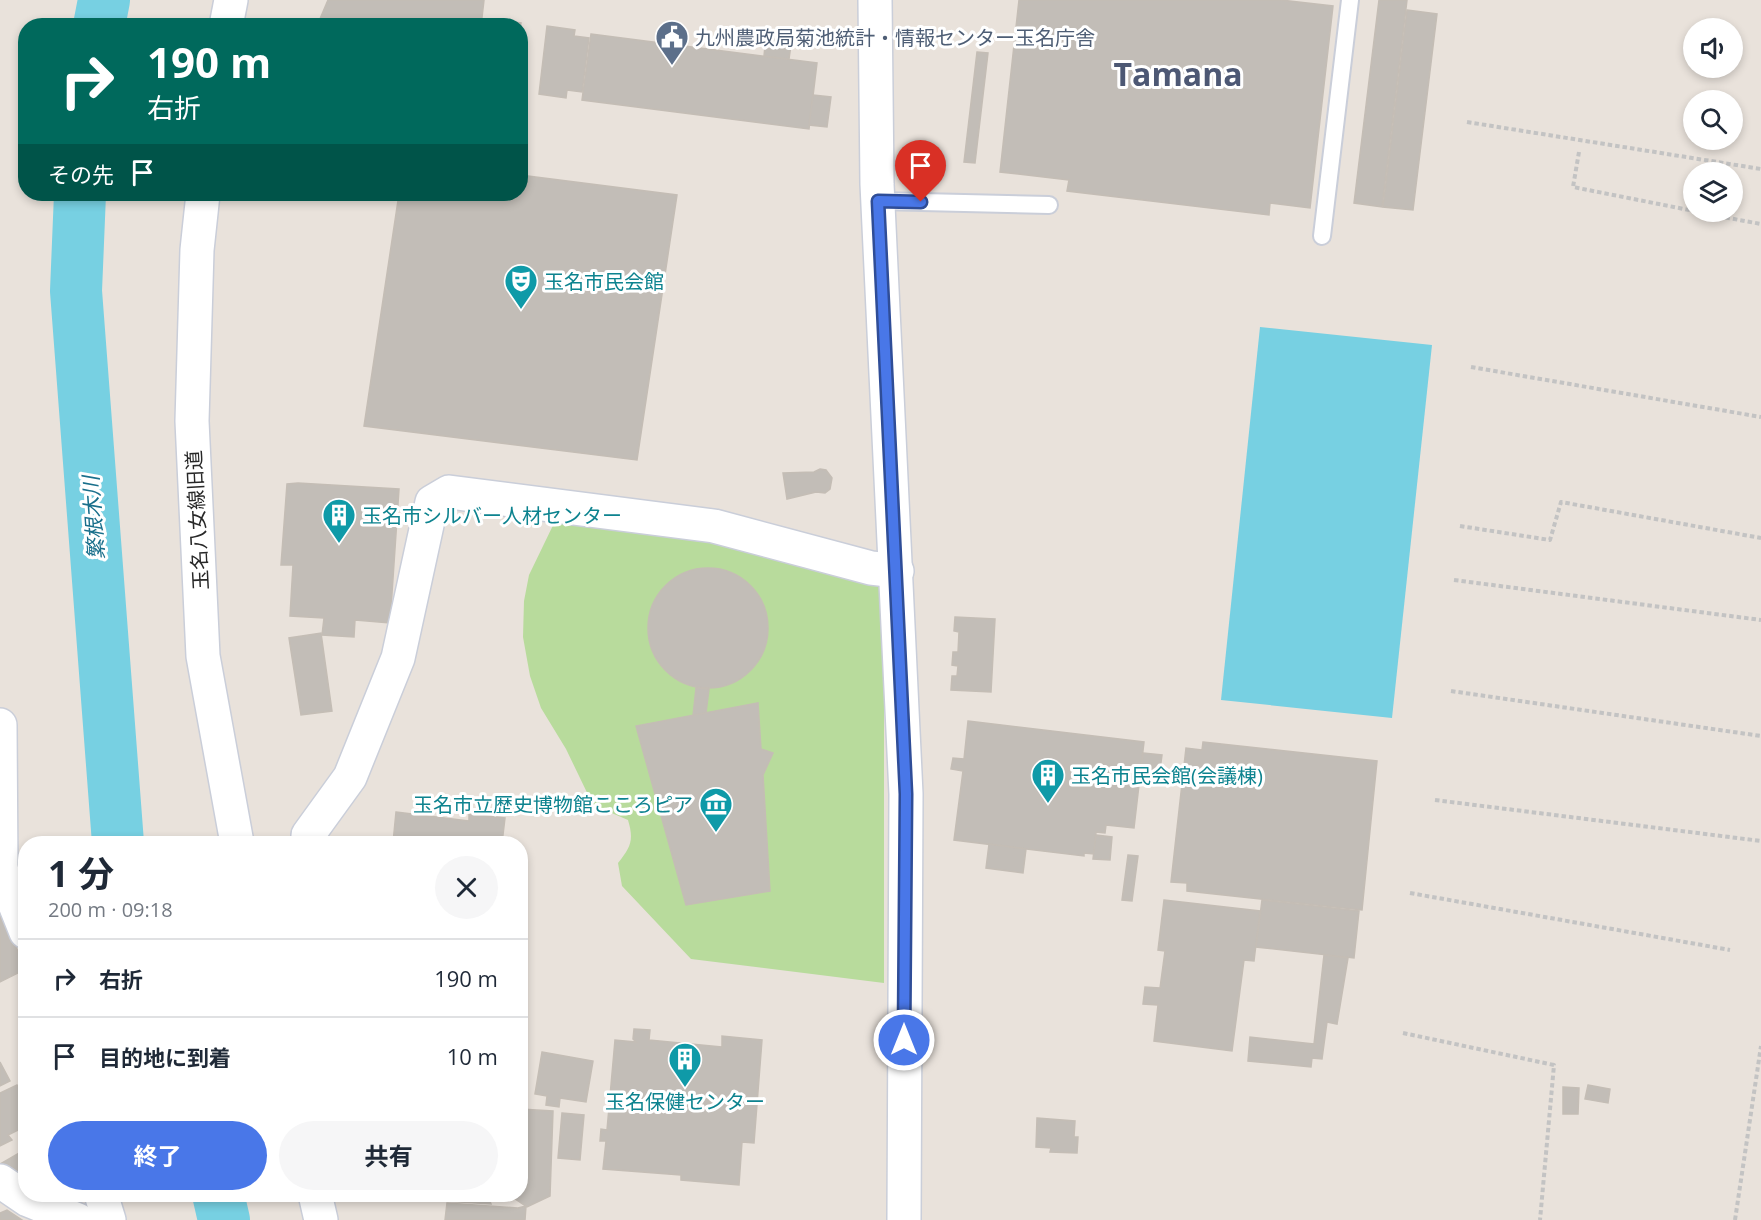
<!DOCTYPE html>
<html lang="ja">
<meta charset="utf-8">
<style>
:root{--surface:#fff;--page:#f6f6f7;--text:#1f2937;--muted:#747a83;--line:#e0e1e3;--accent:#4977e8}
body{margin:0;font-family:"Open Sans","Noto Sans JP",sans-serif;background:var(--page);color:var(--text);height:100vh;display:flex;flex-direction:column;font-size:22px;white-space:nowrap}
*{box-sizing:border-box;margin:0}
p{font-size:20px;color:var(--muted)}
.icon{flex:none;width:33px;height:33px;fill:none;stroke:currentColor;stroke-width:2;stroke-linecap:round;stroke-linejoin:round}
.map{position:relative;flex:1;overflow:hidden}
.details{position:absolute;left:18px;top:836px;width:510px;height:366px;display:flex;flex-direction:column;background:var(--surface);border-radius:24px;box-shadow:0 3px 9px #0003}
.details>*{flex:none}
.guide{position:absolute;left:18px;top:18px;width:510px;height:183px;border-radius:24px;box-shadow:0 3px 9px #0003;background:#00695c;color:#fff;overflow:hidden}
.tools{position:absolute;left:1683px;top:18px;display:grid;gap:12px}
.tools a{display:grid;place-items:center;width:60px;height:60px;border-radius:50%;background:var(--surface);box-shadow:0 3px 9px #0003;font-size:30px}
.pin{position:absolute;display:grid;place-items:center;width:51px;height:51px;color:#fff;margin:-62px -26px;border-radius:50% 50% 50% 0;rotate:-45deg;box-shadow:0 0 6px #0007}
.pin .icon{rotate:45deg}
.me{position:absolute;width:66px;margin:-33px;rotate:0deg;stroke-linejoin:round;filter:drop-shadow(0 0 4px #0008)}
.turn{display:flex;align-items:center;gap:21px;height:126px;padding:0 30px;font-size:27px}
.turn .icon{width:78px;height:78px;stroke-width:2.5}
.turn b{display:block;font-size:42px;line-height:51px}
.then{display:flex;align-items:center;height:57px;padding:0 30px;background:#0003;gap:12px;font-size:22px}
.round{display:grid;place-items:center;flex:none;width:63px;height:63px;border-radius:32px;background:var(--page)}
.head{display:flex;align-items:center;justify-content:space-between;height:102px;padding:0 30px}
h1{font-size:36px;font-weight:700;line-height:45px}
.primary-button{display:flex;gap:12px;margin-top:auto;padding:12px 30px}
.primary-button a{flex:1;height:69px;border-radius:36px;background:var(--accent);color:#fff;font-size:24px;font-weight:700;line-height:69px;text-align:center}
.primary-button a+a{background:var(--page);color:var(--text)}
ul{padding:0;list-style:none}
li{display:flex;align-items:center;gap:18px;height:78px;padding:0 30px;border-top:2px solid var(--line)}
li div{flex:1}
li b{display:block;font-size:22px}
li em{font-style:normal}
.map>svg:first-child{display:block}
.green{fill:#b8db9c}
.water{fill:#77d0e2}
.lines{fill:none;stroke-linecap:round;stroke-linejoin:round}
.river{stroke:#77d0e2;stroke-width:52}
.building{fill:#c2bdb7;stroke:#c4bdb5;stroke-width:1.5}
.service-casing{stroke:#caced9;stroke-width:20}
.minor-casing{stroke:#caced9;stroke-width:36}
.tertiary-casing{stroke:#caced9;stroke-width:36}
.path{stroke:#c3c3c3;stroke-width:4;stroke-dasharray:4.5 3;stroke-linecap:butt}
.service{stroke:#fff;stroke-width:16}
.minor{stroke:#fff;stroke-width:33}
.tertiary{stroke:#fff;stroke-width:33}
.route-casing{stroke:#2f4d97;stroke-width:15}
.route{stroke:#4977e8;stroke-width:10}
.labels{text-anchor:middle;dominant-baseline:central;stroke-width:6;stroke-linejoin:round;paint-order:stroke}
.service-label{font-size:20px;fill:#4e5e75;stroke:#fff;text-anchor:start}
.culture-label{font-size:20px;fill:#0d838f;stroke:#fff;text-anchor:start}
.street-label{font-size:20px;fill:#282828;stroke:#fff}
.water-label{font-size:21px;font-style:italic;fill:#196f8b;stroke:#fff}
.town-label{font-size:32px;font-weight:bold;fill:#4d5874;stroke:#fff}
</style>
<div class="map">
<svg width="1761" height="1220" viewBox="0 0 1761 1220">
<rect width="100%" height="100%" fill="#e9e2db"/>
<!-- green -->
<path class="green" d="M558 515 709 532 884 577V983L691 959 622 886 618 863C631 847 634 840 628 820L593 805 566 749 541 708 530 676 523 637 524 601 529 575Z"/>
<!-- water -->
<path class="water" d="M1260 327 1432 345 1392 718 1221 700Z"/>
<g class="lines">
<!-- river -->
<g class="river">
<path d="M99 26 104 0"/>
<path d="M80 194 76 291 118 843"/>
<path d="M218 1194 224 1220"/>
</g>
</g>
<!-- building -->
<g class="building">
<path d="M328 0H484L481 26H317Z"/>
<path d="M1019 0H1281L1333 6 1310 208 1270 203 1269 215 1067 191 1069 180 1000 172Z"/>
<path d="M1379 0H1407L1382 207 1354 203Z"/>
<path d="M1407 10 1437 14 1413 210 1383 207Z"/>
<path d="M493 20 521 23 520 29V26H493Z"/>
<path d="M547 26 575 30 574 36 589 38 582 92 567 90 566 98 539 94Z"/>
<path d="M591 34 817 63 809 129 582 100Z"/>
<path d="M766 35 792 38 789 59 764 56Z"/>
<path d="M977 52 988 53 975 163 964 162Z"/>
<path d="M813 95 831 97 827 127 809 125Z"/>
<path d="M520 175 677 195 637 460 364 426 399 194H520Z"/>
<path d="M820 469 826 470 832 478 830 489 825 493 816 492 787 499 783 473 814 472Z"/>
<path d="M298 483 399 489 390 623 355 620 354 637 322 635 324 618 290 616 293 565H281L287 484Z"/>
<circle cx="708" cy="628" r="60"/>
<path d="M955 617 995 619 991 692 951 690 952 676H957L958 666 952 665 953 652H958L959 632 954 631Z"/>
<path d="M321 633 332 711 301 715 289 638Z"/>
<path d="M696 688 709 689 706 713 693 716Z"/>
<path d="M758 703 761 749 773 753 763 775 770 891 686 905 636 726Z"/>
<path d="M968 721 1144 742 1134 828 1106 825 1105 833 1096 832 1094 854 1084 853V856L954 840 963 771 951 769 953 758 964 759Z"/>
<path d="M1203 742 1377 761 1362 910 1187 891V883L1171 882 1186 748 1202 750Z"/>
<path d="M1143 753 1162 755 1158 785 1139 783Z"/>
<path d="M396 812 469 821V814L505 818 502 843H393Z"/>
<path d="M1096 835 1112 837 1110 860 1093 859Z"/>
<path d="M989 844 1026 849 1023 873 986 868Z"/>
<path d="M1128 855 1138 856 1132 901 1122 900Z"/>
<path d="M1164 900 1260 911 1254 961 1244 960 1232 1051 1154 1041 1158 1005 1143 1004 1145 987 1160 988 1165 951 1158 950Z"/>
<path d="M1262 900 1359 911 1354 958 1256 947Z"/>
<path d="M0 912 26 969 0 982Z"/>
<path d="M1324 955 1348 958 1337 1024 1327 1022 1322 1059 1312 1058 1311 1067 1248 1061 1250 1037 1314 1044Z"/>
<path d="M634 1029 650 1030 649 1040 722 1047V1036L762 1040 754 1143 742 1142 739 1185 681 1180V1175L603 1169 606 1141H600L601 1129 607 1130 615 1040 636 1042 633 1039Z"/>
<path d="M542 1052 593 1061 586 1102 560 1098 559 1107 546 1105 547 1096 535 1094Z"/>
<path d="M0 1062 10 1081 0 1086Z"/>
<path d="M17 1085 26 1102V1126L8 1135 12 1140 0 1146V1093Z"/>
<path d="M1588 1085 1610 1089 1608 1103 1585 1099Z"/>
<path d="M1563 1087 1579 1088 1578 1114H1563Z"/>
<path d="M520 1109 553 1111 550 1196 527 1207 508 1194H520Z"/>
<path d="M562 1113 584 1115 580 1160 558 1158Z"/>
<path d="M1037 1118 1075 1121 1074 1137H1078L1077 1153 1050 1152 1051 1148 1036 1147Z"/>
<path d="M26 1149V1185L0 1171V1164Z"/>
<path d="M427 1194H487L491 1204 429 1200Z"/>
<path d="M447 1203 518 1208 526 1206 525 1220H445Z"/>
<path d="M7 1210 22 1220H0V1213Z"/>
</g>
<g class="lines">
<defs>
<g id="service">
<path d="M878 201 1049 205"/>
<path d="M1322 236 1350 0"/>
</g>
<g id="minor">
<path d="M0 725 1 870"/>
<path d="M308 843V835L350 777 398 658 432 502 449 492 714 526 871 568 897 571"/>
<path d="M0 1181 28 1200 78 1220"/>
</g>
<g id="tertiary">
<path d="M875 0 877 184 906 794 904 1220"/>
<path d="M226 26 231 0"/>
<path d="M203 194 197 250 192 421 203 656 237 843"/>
<path d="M0 867 26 932"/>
<path d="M101 1194 109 1220"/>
<path d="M315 1194 321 1220"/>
</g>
</defs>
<!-- service casing -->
<use href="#service" class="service-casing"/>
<!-- minor casing -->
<use href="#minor" class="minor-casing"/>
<!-- tertiary casing -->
<use href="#tertiary" class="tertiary-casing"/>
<!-- path -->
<g class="path">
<path d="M1467 122 1761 169"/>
<path d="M1579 152 1573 187 1694 211"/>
<path d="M1696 212 1761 224"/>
<path d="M1471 367 1761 417"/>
<path d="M1460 526 1550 540 1561 502 1761 538"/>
<path d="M1454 580 1761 620"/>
<path d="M1451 691 1761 736"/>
<path d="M1435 800 1761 841"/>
<path d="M1410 893 1730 950"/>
<path d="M1403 1033 1554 1065 1540 1220"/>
<path d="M1735 1220 1761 1046"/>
</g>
<!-- service -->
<use href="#service" class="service"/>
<!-- minor -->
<use href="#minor" class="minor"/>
<!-- tertiary -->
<use href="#tertiary" class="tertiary"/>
</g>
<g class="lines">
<defs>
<path id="route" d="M904 1040 906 794 878 201 921 202"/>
</defs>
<!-- route casing -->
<use href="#route" class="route-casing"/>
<!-- route -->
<use href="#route" class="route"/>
</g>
<!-- icons -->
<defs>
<symbol id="civic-pin" viewBox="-11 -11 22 30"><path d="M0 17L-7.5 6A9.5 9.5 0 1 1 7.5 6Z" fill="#5c6f8a" stroke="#fff"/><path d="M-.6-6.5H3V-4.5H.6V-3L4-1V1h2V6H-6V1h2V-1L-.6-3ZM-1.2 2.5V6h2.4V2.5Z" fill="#fff"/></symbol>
<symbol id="theatre-pin" viewBox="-11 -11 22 30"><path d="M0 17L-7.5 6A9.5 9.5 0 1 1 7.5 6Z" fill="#0f9aa8" stroke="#fff"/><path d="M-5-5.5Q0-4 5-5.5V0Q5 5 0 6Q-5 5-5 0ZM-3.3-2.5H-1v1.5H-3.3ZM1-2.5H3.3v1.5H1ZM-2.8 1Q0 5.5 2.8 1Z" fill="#fff"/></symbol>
<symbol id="building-pin" viewBox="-11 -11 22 30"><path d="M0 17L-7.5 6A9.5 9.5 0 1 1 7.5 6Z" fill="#0f9aa8" stroke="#fff"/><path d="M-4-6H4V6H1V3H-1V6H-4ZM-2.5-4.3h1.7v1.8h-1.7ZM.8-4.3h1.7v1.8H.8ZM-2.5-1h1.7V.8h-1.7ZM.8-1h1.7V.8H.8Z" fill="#fff"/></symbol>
<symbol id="museum-pin" viewBox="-11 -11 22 30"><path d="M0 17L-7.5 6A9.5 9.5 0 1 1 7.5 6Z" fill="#0f9aa8" stroke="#fff"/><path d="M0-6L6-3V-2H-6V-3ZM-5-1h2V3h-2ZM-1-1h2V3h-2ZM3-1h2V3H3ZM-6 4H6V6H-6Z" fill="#fff"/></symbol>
</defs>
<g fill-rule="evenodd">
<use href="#civic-pin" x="653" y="18" width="38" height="52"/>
<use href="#theatre-pin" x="502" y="262" width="38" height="52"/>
<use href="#building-pin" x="320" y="496" width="38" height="52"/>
<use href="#building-pin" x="1029" y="756" width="38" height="52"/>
<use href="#museum-pin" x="697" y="785" width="38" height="52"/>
<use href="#building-pin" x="666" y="1040" width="38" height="52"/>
</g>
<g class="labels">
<!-- service labels -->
<g class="service-label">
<text x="695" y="37">九州農政局菊池統計・情報センター玉名庁舎</text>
</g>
<!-- culture labels -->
<g class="culture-label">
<text x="544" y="281">玉名市民会館</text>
<text x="362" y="515">玉名市シルバー人材センター</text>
<text x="1071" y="775">玉名市民会館(会議棟)</text>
<text x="693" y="804" text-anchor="end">玉名市立歴史博物館こころピア</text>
<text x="685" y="1101" text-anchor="middle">玉名保健センター</text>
</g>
<!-- street labels -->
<g class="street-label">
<text transform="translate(197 520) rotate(-93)">玉名八女線旧道</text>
</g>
<!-- water labels -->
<g class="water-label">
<text transform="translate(93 518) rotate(-94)">繁根木川</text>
</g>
<!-- town labels -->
<g class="town-label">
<text x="1178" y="73">Tamana</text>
</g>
</g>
</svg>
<div class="tools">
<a><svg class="icon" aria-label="sound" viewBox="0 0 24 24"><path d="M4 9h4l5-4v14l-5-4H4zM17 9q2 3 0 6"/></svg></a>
<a><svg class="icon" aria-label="search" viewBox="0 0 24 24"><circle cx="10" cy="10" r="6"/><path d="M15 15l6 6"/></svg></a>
<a><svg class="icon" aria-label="layers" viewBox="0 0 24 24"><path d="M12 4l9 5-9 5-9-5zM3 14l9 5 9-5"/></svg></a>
</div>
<div class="pin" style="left:921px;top:202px;background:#d93025"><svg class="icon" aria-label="arrive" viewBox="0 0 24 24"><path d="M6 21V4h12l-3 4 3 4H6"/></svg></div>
<svg class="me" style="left:904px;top:1040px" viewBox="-20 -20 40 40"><circle r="17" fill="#4977e8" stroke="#fff" stroke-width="3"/><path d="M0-11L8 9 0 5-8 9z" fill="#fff"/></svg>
<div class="guide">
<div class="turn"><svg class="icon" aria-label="right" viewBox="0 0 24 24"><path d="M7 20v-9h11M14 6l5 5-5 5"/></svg><div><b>190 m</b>右折</div></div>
<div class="then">その先<svg class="icon" aria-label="arrive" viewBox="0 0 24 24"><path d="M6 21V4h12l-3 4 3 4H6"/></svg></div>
</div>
<section class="details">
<div class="head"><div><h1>1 分</h1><p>200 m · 09:18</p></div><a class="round"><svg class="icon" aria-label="close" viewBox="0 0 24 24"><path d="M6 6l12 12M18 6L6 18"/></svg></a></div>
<ul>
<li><svg class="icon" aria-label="right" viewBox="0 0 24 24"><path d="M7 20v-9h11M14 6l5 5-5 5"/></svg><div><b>右折</b></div><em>190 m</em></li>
<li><svg class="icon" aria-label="arrive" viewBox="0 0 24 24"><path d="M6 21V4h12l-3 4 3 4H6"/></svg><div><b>目的地に到着</b></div><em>10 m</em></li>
</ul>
<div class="primary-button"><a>終了</a><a>共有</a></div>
</section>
</div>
